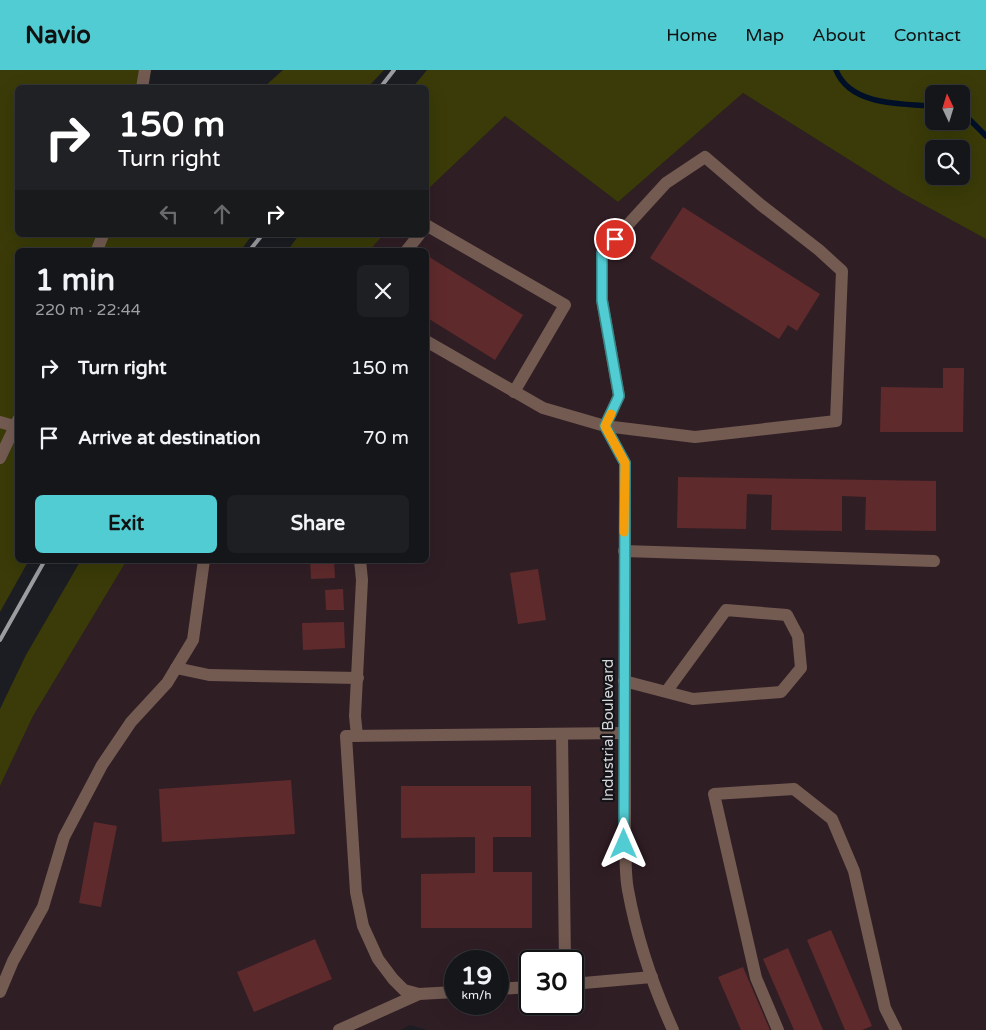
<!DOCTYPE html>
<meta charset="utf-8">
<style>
:root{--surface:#15161a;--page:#1e1f23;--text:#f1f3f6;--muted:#9d9fa2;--line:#343539;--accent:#51ccd2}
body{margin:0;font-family:"Varela Round",sans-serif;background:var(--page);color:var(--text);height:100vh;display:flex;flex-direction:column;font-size:19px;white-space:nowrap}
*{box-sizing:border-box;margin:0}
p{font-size:16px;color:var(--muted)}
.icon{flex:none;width:28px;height:28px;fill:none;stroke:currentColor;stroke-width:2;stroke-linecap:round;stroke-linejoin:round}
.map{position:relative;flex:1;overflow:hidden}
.details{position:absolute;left:15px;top:178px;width:414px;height:315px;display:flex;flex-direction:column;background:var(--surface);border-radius:8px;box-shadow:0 5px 20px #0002,0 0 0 1px var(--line)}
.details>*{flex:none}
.guide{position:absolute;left:15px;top:15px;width:414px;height:152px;border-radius:8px;box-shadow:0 5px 20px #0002,0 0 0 1px var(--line);background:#202124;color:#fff;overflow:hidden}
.needle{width:32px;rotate:356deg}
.controls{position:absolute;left:925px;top:15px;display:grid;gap:10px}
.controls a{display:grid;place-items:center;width:45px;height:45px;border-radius:8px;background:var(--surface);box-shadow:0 5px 20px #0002,0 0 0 1px var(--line);font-size:25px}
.speed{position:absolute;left:444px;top:880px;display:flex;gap:10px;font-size:25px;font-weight:700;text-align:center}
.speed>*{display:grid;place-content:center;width:65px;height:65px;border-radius:50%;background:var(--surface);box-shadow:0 5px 20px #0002,0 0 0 1px var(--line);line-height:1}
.speed small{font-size:12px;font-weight:400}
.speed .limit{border:2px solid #111;border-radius:8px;background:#fff;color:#111}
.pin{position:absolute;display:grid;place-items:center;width:42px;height:42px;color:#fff;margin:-21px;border:2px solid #fff;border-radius:50%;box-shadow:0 1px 5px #0007}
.me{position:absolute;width:55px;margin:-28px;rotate:0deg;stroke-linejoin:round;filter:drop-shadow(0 0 4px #0008)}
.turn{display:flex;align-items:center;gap:18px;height:105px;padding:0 20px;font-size:22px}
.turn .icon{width:65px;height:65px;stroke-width:2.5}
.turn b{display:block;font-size:35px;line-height:42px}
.lanes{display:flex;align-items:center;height:48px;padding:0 20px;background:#0003;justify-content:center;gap:25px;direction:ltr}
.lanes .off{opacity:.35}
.round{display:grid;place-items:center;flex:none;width:52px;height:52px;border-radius:8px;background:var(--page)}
.overview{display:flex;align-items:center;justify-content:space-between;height:85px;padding:0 20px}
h1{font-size:30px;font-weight:700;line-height:38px}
.action{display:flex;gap:10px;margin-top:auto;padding:10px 20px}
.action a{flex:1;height:58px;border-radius:8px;background:var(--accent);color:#111;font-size:20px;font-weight:700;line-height:58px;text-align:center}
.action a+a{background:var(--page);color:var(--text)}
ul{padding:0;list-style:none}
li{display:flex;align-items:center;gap:15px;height:70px;padding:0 20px}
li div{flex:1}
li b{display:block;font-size:19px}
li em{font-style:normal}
header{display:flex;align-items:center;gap:30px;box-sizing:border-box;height:70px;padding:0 25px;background:var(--accent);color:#111}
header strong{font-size:24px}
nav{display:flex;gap:28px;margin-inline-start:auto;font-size:18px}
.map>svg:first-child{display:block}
.industrial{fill:#301e25;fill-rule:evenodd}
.green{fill:#3a3b08;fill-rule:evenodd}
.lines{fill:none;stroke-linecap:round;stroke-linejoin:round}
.stream{stroke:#000f28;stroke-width:5.5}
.building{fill:#5f2a2c}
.minor{stroke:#735b52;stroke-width:12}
.rail{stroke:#9c9da0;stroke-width:4}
.route-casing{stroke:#358588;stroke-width:12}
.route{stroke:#51ccd2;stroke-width:9}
.slow{stroke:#f59e0b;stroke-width:9}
.labels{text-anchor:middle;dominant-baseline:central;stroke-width:4.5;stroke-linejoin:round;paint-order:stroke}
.street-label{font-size:15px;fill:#d4d5d8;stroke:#131318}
</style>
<header>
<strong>Navio</strong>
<nav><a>Home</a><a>Map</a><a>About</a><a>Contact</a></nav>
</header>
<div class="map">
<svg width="986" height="960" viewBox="0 0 986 960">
<rect width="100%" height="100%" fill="#1c1d22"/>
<!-- industrial -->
<path class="industrial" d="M743 23 902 123 986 169V960H427L410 955 401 960H0V716L33 646 127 490H426V180H370L383 165H426V121L505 46 618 132ZM455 891H498V934H455ZM530 891H572V934H530Z"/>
<!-- green -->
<g class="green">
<path d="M0 0H145L142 17 18 18V165H252L241 180H18V490H29L0 542Z"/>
<path d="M283 0H384L368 17H264Z"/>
<path d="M427 0H986V169L902 123 743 23 618 132 505 46 426 121V18L413 17ZM934 24H961V51H934ZM934 79H961V106H934Z"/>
<path d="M299 165H383L370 180H288Z"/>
<path d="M81 490H127L33 646 0 716V639L26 585Z"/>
</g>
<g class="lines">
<!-- stream -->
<g class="stream">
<path d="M836 0C850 36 902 34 934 36"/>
<path d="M961 41 986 66"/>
</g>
</g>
<!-- building -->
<g class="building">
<path d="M683 137 820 224 797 261 788 255 779 269 650 188Z"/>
<path d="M426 185 523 245 495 290 426 247Z"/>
<path d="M943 298H964L963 362H880L881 317 943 318Z"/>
<path d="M678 407 936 411V461L865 460 866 427 842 426V461L771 460 772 425 747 424 746 459 677 458Z"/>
<path d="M310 490H334L335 508 311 509Z"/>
<path d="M538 499 546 550 518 554 510 503Z"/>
<path d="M343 519 344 540H326L325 520Z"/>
<path d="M344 552 345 578 303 580 302 553Z"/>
<path d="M291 710 295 764 162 772 159 719Z"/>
<path d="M401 716H531V767H493V802H532V858H421V804L475 803V767L401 768Z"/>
<path d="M94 752 117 756 101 837 79 833Z"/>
<path d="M831 860 872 956 862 960H845L807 870Z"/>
<path d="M315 869 332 909 254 942 237 902Z"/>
<path d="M788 878 823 960H794L763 889Z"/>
<path d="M743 897 770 960H741L718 907Z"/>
</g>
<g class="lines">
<!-- minor -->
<g class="minor">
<path d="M142 18 145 0"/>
<path d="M705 87 761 135 819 180 842 201 836 351 695 367 605 356 619 326 602 230V183L666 113Z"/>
<path d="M426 155 565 235 514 322"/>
<path d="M97 180 103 165"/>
<path d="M407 180 419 165"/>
<path d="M426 271 543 338 605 356 625 393V774C626 789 625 805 628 820 637 869 653 916 673 960"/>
<path d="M0 352 14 356"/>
<path d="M0 388 18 350"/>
<path d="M624 481 934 491"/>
<path d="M176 598 209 605 358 608"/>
<path d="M624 611 693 629 781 622 801 598 798 566 787 545 726 540 666 622"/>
<path d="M562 664 565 891"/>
<path d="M357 666 355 646 362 510 360 490"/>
<path d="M572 914 652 907"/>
<path d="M498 919 530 917"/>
<path d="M0 922 13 891 43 837 64 767 102 695 131 652 167 613 193 570 204 490"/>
<path d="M455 922 419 924 404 920 393 909 378 889 363 856 356 822 346 666 624 663"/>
<path d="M339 960 419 924"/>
<path d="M778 960 756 908 714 724 794 719 832 749 854 801 885 938 896 960"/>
</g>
<!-- rail -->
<g class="rail">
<path d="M380 18 394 0"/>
<path d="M250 180 262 165"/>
<path d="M0 570 45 490"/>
</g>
</g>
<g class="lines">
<defs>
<path id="route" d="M615 169 602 183V230L619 326 605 356 625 393 624 774"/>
</defs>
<!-- route casing -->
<use href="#route" class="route-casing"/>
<!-- route -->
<use href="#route" class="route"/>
<!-- slow -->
<path class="slow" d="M611 344 605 356 625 393 624 462"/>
</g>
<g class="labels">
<!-- street labels -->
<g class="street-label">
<text transform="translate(608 660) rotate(-90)">Industrial Boulevard</text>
</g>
</g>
</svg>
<div class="controls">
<a><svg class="needle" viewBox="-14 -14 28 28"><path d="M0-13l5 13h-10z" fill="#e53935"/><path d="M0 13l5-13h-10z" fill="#9d9fa2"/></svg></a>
<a><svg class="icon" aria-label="search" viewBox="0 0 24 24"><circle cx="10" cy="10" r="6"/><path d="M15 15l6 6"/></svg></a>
</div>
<div class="speed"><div>19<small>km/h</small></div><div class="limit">30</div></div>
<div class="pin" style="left:615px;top:169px;background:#d93025"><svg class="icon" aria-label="arrive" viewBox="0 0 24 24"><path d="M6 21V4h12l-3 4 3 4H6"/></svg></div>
<svg class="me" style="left:624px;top:774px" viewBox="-20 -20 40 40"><path d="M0-17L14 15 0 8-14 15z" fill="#51ccd2" stroke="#fff" stroke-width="4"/></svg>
<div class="guide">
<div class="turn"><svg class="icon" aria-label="right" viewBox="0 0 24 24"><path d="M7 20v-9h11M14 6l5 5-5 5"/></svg><div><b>150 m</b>Turn right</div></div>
<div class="lanes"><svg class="icon off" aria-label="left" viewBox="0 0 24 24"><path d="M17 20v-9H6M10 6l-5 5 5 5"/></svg><svg class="icon off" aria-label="ahead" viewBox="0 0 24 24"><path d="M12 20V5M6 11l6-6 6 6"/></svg><svg class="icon" aria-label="right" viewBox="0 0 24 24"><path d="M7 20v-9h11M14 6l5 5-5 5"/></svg></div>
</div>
<section class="details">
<div class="overview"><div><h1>1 min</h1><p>220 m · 22:44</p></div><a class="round"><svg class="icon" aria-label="close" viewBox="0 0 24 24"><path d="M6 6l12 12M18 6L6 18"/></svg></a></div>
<ul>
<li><svg class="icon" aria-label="right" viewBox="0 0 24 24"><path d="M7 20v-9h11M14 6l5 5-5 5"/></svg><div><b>Turn right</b></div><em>150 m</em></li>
<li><svg class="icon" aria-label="arrive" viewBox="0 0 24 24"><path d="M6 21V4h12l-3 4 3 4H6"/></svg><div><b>Arrive at destination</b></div><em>70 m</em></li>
</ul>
<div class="action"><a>Exit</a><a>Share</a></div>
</section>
</div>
